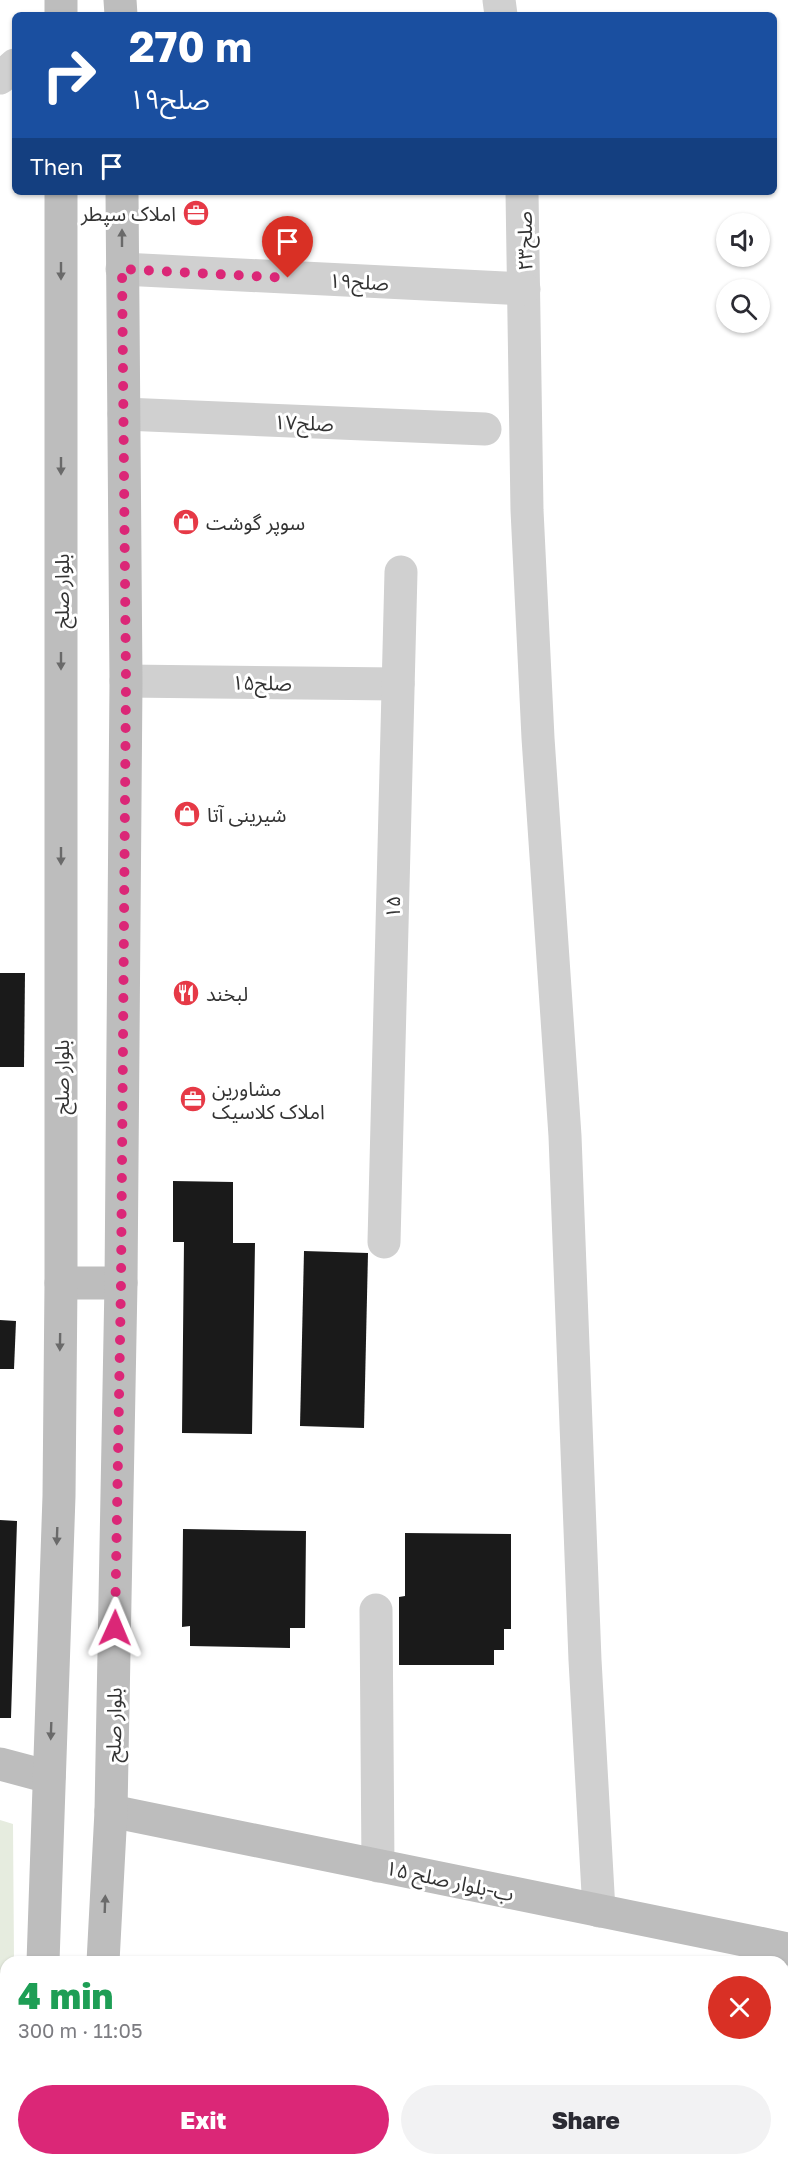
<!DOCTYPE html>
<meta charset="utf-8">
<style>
:root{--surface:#fff;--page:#f2f2f3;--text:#2b2b33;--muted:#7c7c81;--accent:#db2777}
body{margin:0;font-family:"Golos Text","Noto Sans Arabic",sans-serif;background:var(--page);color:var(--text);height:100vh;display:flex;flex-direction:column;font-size:22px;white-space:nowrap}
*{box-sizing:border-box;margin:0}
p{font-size:20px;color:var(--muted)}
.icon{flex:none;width:33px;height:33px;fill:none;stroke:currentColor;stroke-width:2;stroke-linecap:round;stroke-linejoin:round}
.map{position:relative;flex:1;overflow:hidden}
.sheet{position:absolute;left:0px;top:1956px;width:789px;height:210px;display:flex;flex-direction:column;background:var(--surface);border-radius:18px 18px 0 0;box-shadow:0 2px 4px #0004}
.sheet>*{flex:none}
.top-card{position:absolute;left:12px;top:12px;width:765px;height:183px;border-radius:9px;box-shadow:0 2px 4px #0004;background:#1a4fa0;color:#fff;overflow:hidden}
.tools{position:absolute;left:716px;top:213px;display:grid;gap:12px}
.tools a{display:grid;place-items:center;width:54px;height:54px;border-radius:50%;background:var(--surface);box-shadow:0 2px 4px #0004;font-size:30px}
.pin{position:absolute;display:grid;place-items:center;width:51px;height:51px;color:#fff;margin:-62px -26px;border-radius:50% 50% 50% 0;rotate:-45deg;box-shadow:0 0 6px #0007}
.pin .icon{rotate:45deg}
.me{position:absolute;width:66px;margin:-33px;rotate:1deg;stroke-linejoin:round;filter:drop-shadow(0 0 4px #0008)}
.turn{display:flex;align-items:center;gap:21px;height:126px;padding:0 18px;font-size:27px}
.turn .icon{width:78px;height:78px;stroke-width:2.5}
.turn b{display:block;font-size:42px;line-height:51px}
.then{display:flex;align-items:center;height:57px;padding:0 18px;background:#0003;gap:12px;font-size:22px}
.round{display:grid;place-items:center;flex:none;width:63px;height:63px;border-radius:32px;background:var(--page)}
.headline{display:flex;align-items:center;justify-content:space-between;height:102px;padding:0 18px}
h1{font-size:36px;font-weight:800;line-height:45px;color:#1e9e55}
.action{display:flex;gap:12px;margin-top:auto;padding:12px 18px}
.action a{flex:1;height:69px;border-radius:36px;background:var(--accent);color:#fff;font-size:24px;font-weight:800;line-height:69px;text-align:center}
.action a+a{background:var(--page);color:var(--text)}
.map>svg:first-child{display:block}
.green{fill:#e6ecdf}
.building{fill:#1a1a1a}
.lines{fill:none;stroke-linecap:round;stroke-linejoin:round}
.street{stroke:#d0d0d0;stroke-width:33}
.secondary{stroke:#bdbdbd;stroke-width:33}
.oneway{fill:#6a6a6a}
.route{stroke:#db2777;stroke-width:10;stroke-dasharray:0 18}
.labels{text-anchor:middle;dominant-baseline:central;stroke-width:6;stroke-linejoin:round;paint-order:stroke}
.poi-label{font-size:20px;fill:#333;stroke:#fff;text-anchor:start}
.street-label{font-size:20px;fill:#333;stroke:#fff}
</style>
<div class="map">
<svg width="788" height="2166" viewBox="0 0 788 2166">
<rect width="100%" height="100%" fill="#fff"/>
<!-- green -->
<path class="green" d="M0 1820 13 1824 14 1962H6V2160H15V2166H0Z"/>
<!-- building -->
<g class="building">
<path d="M0 973H25L24 1067H0Z"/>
<path d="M173 1181 233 1182V1243H255L252 1434 182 1433 184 1242H173Z"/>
<path d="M304 1251 368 1253 364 1428 300 1426Z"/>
<path d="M0 1320 16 1321 14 1369H0Z"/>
<path d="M0 1520 17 1521 11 1718H0Z"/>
<path d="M183 1529 306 1531 305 1628H290V1648L190 1646V1626L182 1627Z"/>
<path d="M405 1533 511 1534V1629H504V1650H494V1665H399V1597L405 1596Z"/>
</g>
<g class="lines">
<!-- street -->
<g class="street">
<path d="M499 0 501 15"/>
<path d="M0 78 15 65"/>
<path d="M522 192 527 510 538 738 565 1136 585 1660 599 1911"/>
<path d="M122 269 524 289"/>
<path d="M124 414 485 429"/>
<path d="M126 681 398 684"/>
<path d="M384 1242 401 572"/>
<path d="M376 1610 378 1866"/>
</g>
<!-- secondary -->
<g class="secondary">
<path d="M120 0 121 15"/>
<path d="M61 15V0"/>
<path d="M61 1283H121"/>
<path d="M0 1764 49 1777"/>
<path d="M111 1811 788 1949"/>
<path d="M43 1962 59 1496 61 1283V192"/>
<path d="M103 1962 111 1811 121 1283 126 681 122 192"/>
<path d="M43 2160V2166"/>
<path d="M102 2166V2160"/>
</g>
</g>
<!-- one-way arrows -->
<defs><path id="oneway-solid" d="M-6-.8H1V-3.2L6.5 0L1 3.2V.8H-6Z" transform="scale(1.5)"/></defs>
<g class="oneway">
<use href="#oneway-solid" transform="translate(122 238) rotate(-90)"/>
<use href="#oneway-solid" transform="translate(61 271) rotate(90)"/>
<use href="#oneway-solid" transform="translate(61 466) rotate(90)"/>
<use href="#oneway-solid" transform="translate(61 661) rotate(90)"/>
<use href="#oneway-solid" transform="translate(61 856) rotate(90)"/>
<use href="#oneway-solid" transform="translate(60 1342) rotate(91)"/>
<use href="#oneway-solid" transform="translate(57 1536) rotate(92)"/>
<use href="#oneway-solid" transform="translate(51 1731) rotate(92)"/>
<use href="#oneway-solid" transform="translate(105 1904) rotate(-88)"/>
</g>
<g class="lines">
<!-- route -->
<path class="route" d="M115 1628 121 1283 126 681 122 269 288 278"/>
</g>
<!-- icons -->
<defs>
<symbol id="office-disc" viewBox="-11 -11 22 22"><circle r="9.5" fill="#e63946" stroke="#fff"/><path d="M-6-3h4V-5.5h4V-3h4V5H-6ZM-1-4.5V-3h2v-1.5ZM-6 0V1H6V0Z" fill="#fff"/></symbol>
<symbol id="shop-disc" viewBox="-11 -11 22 22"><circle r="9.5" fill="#e63946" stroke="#fff"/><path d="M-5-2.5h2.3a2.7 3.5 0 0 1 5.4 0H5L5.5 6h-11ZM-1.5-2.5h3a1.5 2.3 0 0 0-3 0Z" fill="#fff"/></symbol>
<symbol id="restaurant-disc" viewBox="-11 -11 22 22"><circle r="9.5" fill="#e63946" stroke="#fff"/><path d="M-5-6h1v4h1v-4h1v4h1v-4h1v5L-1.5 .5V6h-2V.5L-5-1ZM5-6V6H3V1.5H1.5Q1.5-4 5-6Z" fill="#fff"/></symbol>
</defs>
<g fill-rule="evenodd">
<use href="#office-disc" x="181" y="198" width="30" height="30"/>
<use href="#shop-disc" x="171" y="507" width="30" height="30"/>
<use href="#shop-disc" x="172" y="799" width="30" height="30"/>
<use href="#restaurant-disc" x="171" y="978" width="30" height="30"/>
<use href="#office-disc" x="178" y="1084" width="30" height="30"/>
</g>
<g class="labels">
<!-- poi labels -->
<g class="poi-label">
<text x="176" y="213" text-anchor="end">املاک سپطر</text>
<text x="206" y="522">سوپر گوشت</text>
<text x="207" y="814">شیرینی آتا</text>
<text x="206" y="993">لبخند</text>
<text x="212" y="1088">مشاورین<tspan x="212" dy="23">املاک کلاسیک</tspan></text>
</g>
<!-- street labels -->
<g class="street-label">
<text transform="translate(524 241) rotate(-91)">صلح۲۳</text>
<text transform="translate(359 281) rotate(3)">صلح۱۹</text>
<text transform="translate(304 422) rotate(2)">صلح۱۷</text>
<text transform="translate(61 591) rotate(-90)">بلوار صلح</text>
<text transform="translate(262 682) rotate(1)">صلح۱۵</text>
<text transform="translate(392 907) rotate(-89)">۱۵</text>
<text transform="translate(61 1077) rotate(-90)">بلوار صلح</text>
<text transform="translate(113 1725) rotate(-89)">بلوار صلح</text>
<text transform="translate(450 1880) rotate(12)">۱۵ ب-بلوار صلح</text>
</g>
</g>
</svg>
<div class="tools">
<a><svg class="icon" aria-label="sound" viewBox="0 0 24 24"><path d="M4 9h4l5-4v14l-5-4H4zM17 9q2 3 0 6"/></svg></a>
<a><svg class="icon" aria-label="search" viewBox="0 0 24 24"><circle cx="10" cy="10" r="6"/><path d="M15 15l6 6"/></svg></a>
</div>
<div class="pin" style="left:288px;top:278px;background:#d93025"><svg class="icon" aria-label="arrive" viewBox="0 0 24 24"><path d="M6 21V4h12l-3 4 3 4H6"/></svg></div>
<svg class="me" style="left:115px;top:1628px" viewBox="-20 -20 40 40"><path d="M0-17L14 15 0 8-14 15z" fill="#db2777" stroke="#fff" stroke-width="4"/></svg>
<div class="top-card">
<div class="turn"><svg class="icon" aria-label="right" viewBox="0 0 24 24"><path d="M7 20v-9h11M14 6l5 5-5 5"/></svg><div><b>270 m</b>صلح۱۹</div></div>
<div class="then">Then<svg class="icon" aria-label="arrive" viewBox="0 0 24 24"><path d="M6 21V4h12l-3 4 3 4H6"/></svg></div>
</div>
<section class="sheet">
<div class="headline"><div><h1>4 min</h1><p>300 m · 11:05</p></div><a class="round" style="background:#d93025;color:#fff"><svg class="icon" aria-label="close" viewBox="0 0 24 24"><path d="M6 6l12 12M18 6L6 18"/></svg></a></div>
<div class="action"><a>Exit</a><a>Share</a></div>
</section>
</div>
